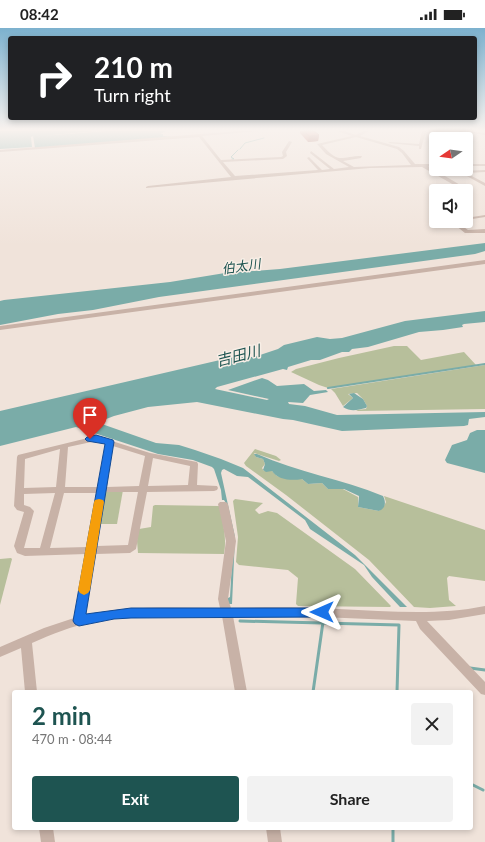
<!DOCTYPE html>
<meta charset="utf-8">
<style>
:root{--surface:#fff;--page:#f2f2f2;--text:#222;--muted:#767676;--accent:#1e5451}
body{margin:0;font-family:Lato,"Noto Sans JP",sans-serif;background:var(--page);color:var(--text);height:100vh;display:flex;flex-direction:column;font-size:15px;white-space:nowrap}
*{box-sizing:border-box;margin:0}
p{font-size:13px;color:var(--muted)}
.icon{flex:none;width:22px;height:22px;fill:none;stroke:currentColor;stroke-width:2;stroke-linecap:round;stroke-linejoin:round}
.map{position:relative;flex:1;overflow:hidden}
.details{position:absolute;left:12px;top:662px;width:461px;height:140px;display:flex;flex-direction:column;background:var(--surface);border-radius:4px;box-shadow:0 2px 6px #0003}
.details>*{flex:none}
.guide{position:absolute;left:8px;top:8px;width:469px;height:84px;border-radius:4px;box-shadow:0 2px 6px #0003;background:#202124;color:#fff;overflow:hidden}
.needle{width:26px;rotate:257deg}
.controls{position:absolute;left:429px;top:104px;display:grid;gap:8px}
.controls a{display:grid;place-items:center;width:44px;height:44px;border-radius:4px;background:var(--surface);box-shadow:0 2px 6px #0003;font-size:20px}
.pin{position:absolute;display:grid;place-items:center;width:34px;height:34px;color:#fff;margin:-41px -17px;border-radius:50% 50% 50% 0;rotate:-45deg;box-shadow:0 0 4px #0007}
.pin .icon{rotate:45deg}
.me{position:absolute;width:44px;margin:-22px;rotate:270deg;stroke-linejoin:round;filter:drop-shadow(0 0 3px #0008)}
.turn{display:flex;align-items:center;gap:14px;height:84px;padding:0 20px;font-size:18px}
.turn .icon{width:52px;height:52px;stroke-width:2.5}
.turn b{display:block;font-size:28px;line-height:34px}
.round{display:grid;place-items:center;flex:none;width:42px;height:42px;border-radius:4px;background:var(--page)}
.summary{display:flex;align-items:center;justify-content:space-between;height:68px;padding:0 20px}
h1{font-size:24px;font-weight:700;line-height:30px;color:var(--accent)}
.button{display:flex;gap:8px;margin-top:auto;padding:8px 20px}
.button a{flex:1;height:46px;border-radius:4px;background:var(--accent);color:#fff;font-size:16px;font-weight:700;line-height:46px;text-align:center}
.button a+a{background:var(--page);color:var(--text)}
.status{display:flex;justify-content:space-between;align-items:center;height:28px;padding:0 20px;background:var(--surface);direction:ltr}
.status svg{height:11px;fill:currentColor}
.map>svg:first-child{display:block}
.green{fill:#b7bf9b}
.water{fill:#7aaca8}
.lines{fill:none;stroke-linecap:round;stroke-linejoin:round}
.stream-far2{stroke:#7aaca8;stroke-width:1}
.stream-far1{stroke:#7aaca8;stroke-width:2}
.stream{stroke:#7aaca8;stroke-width:3}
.minor{fill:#c8b2a7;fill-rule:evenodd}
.wall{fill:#a64a3e}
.shaded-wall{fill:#873c32}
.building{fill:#c15648;stroke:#873c32}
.route{fill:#1a73e8;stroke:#114b97}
.slow{fill:#f59e0b}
.labels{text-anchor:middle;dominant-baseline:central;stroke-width:3;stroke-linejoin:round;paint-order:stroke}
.far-water-label{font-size:13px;font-style:italic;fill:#1e5451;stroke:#f8eee6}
.water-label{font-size:15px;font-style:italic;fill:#1e5451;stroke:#f8eee6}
</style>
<div class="status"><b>08:42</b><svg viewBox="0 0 49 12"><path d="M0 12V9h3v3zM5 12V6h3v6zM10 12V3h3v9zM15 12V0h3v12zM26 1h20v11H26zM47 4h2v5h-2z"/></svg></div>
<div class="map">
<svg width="485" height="814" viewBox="0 0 485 814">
<rect width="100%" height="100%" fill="#f0e3da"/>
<!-- green -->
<g class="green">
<path d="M394 318H407L421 332 464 324 476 337 328 360 319 357 291 344 296 341 339 330Z"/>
<path d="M485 337V381L358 383 356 382 366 381 367 378 363 371 357 365 348 366 353 370 343 378 335 365 331 361Z"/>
<path d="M255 421 276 428 281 432 279 433 254 425 256 429 263 431 265 436 262 440 264 443H272L277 448 288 451H302L308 456 322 455 328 461H343L358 469V479L379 483 384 478 386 474 384 468 485 502V553L449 548 447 550 449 572 456 578 430 580 414 579 369 532 286 467 246 438 244 435Z"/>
<path d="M123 462 117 496H99L105 463Z"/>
<path d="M235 471 263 475 255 482 259 486 268 483 277 485 355 541 391 578 390 579 298 578 296 576 298 550 288 542 239 537 236 534 238 509 233 473Z"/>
<path d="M155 477 219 478C223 494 227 509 224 526L138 525 137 513 139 501 151 499 153 478Z"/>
<path d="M11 530 12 531 0 577V531Z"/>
</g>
<!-- water -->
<g class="water">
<path d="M0 103H98L40 108 107 103H166L160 106H163V108L173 109 35 120 33 108 31 109 32 119 0 121Z"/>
<path d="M485 215V223L475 226 159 269 93 282 58 286 0 297V273L4 272 170 254 225 245 280 241Z"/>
<path d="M485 283V294L464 296 462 297 463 299 443 302 419 304 368 319 352 321 349 324H342L320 332H311L288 339 287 342 283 341 217 359 215 361 267 372 269 371 228 362 262 350 268 352 277 358 304 356 314 363 326 362 328 364 310 367 303 375 288 374 289 376 305 378 337 387 485 384V389L469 391 468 397 464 398 342 403 293 392 283 391 197 374 148 379 114 388 101 393 99 395 156 415 179 417 195 422 221 431 243 440 355 527 407 579H400L372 549 364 537 310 501 305 492 248 449 237 448 224 441 222 442 221 445 235 509 232 576H227L228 570 230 569 233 517 227 477 224 472H222L221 462 214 441 212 439 193 432 158 426 76 399 0 418V383L233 329H254L278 321 284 317 317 309 330 311 342 310 405 293Z"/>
<path d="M354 365 363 371 367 378 366 380C357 382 351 384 343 379L353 370 349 366Z"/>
<path d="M477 402H485V445L447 435 445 432 452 417 467 412 470 405Z"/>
<path d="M254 426H257C297 444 342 451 383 468 386 474 386 480 379 483L358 479 359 468 344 461H328L322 455 308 456 302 451C292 453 278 452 272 443L266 444 263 442 265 436 263 431 256 429Z"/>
</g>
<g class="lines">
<!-- stream-far2 -->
<g class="stream-far2">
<path d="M240 121 245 115 264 110"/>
<path d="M232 131H234L231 129 238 122"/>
</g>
<!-- stream-far1 -->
<path class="stream-far1" d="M328 360 485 336"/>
<!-- stream -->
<g class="stream">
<path d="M240 593 399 597 397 664"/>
<path d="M470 640 485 642"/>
<path d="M313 664 323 594"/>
<path d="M471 756 483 762"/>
<path d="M393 800V814"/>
</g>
<!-- minor -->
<g class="minor">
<path d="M239 103H260L202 108 221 132 281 129 283 128 282 124 289 113 292 114 286 124 287 128 283 131 223 134 235 148 318 142 307 130 309 129 322 142 330 141 310 125 311 123 334 141 349 139 326 126 317 116 352 108 337 103H344L356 107 363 103H369L360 108 399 119 404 123 415 136H436V138H428L467 161 463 162 422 139 370 140 146 160V159L148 158 231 149 199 109 0 124V122ZM356 109 397 121 402 125 411 137 354 139 343 133 361 130 362 128C340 128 340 137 322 117Z"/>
<path d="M422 103H426L421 121H419V118L388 115 390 114 419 116Z"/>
<rect x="459" y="103" width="4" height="8"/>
<path d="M466 103 485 105V107L468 104Z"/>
<rect x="466" y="136" width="19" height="2"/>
<path d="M454 141H459L462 143 485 142V144L466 145 485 155V158Z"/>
<path d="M485 187V189L466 192V190Z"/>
<path d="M450 193H455L468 202 485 201V205H465Z"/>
<path d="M485 232V236L0 302V298Z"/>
<path d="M96 408 150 425 197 434 198 436 197 457 217 458 218 460 217 462 214 463 147 464 136 521 130 525 96 526 85 587C130 577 175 580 220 580L218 571 226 513 218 476 220 474H226L228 476 236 513 228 571 231 580C267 579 303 579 338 581 388 583 436 588 485 578V586L449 592 427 593 485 654V667L481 666 420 601 416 593 321 589 233 588 247 664H235L222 588C179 588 135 585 93 594 72 598 52 606 32 615L37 664H25L21 620 0 629V619L44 600 74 590 86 526 25 528 17 525 14 518 24 484 17 482 14 478 17 429 18 427ZM96 413 106 416 98 459H65L68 419ZM113 418 145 428 139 458 107 459ZM60 421 56 459 24 460 25 431ZM153 430 190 438 188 457 148 458ZM106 464H138L128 517 97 518ZM55 465 40 520H24L34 483 30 479 24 477V466ZM64 465H97L87 519 50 520Z"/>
<path d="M39 800H53L55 814H41Z"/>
<path d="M266 800H280L282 814H268Z"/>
</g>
</g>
<!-- wall -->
<path class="wall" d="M300 103H314L319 107 318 113 308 114 300 105Z"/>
<!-- shaded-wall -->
<path class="shaded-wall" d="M319 107 318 113 308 114 309 108Z"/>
<!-- building -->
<path class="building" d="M304 103H314L319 107 309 108Z"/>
<!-- sky -->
<linearGradient id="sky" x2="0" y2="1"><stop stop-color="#7cb1ce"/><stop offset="0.47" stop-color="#f8f2ee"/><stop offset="1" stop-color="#f8f2ee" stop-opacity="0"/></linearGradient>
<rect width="485" height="217" fill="url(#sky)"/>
<!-- route -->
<path class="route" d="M96 407 113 412 114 414 86 586 131 580H322L326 581 328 584 326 588 322 589 131 590 114 591 79 598 75 596 73 593 105 416 87 413 85 411 87 409Z"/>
<!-- slow -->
<path class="slow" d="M99 471 103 472 104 474 90 562 88 565 84 567 80 565 78 562 94 474 95 472Z"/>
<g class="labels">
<!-- far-water labels -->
<g class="far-water-label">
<text transform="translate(241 238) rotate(-8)">伯太川</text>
</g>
<!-- water labels -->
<g class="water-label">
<text transform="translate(238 327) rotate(-14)">吉田川</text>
</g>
</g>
</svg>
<div class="controls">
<a><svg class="needle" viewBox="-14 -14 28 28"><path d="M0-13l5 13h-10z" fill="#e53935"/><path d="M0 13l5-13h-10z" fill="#767676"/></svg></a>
<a><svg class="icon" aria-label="sound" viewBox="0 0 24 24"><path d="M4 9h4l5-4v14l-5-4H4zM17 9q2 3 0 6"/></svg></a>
</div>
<div class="pin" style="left:90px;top:411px;background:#d93025"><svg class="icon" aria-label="arrive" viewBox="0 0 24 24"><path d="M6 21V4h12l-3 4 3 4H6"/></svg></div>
<svg class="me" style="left:322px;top:584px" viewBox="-20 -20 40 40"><path d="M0-17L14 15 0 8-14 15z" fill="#1a73e8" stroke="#fff" stroke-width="4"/></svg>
<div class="guide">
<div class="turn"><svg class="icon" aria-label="right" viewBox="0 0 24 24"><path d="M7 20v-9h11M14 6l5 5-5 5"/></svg><div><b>210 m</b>Turn right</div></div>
</div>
<section class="details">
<div class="summary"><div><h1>2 min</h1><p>470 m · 08:44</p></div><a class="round"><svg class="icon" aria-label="close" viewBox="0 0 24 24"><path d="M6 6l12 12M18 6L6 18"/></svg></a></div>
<div class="button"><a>Exit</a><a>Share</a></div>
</section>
</div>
